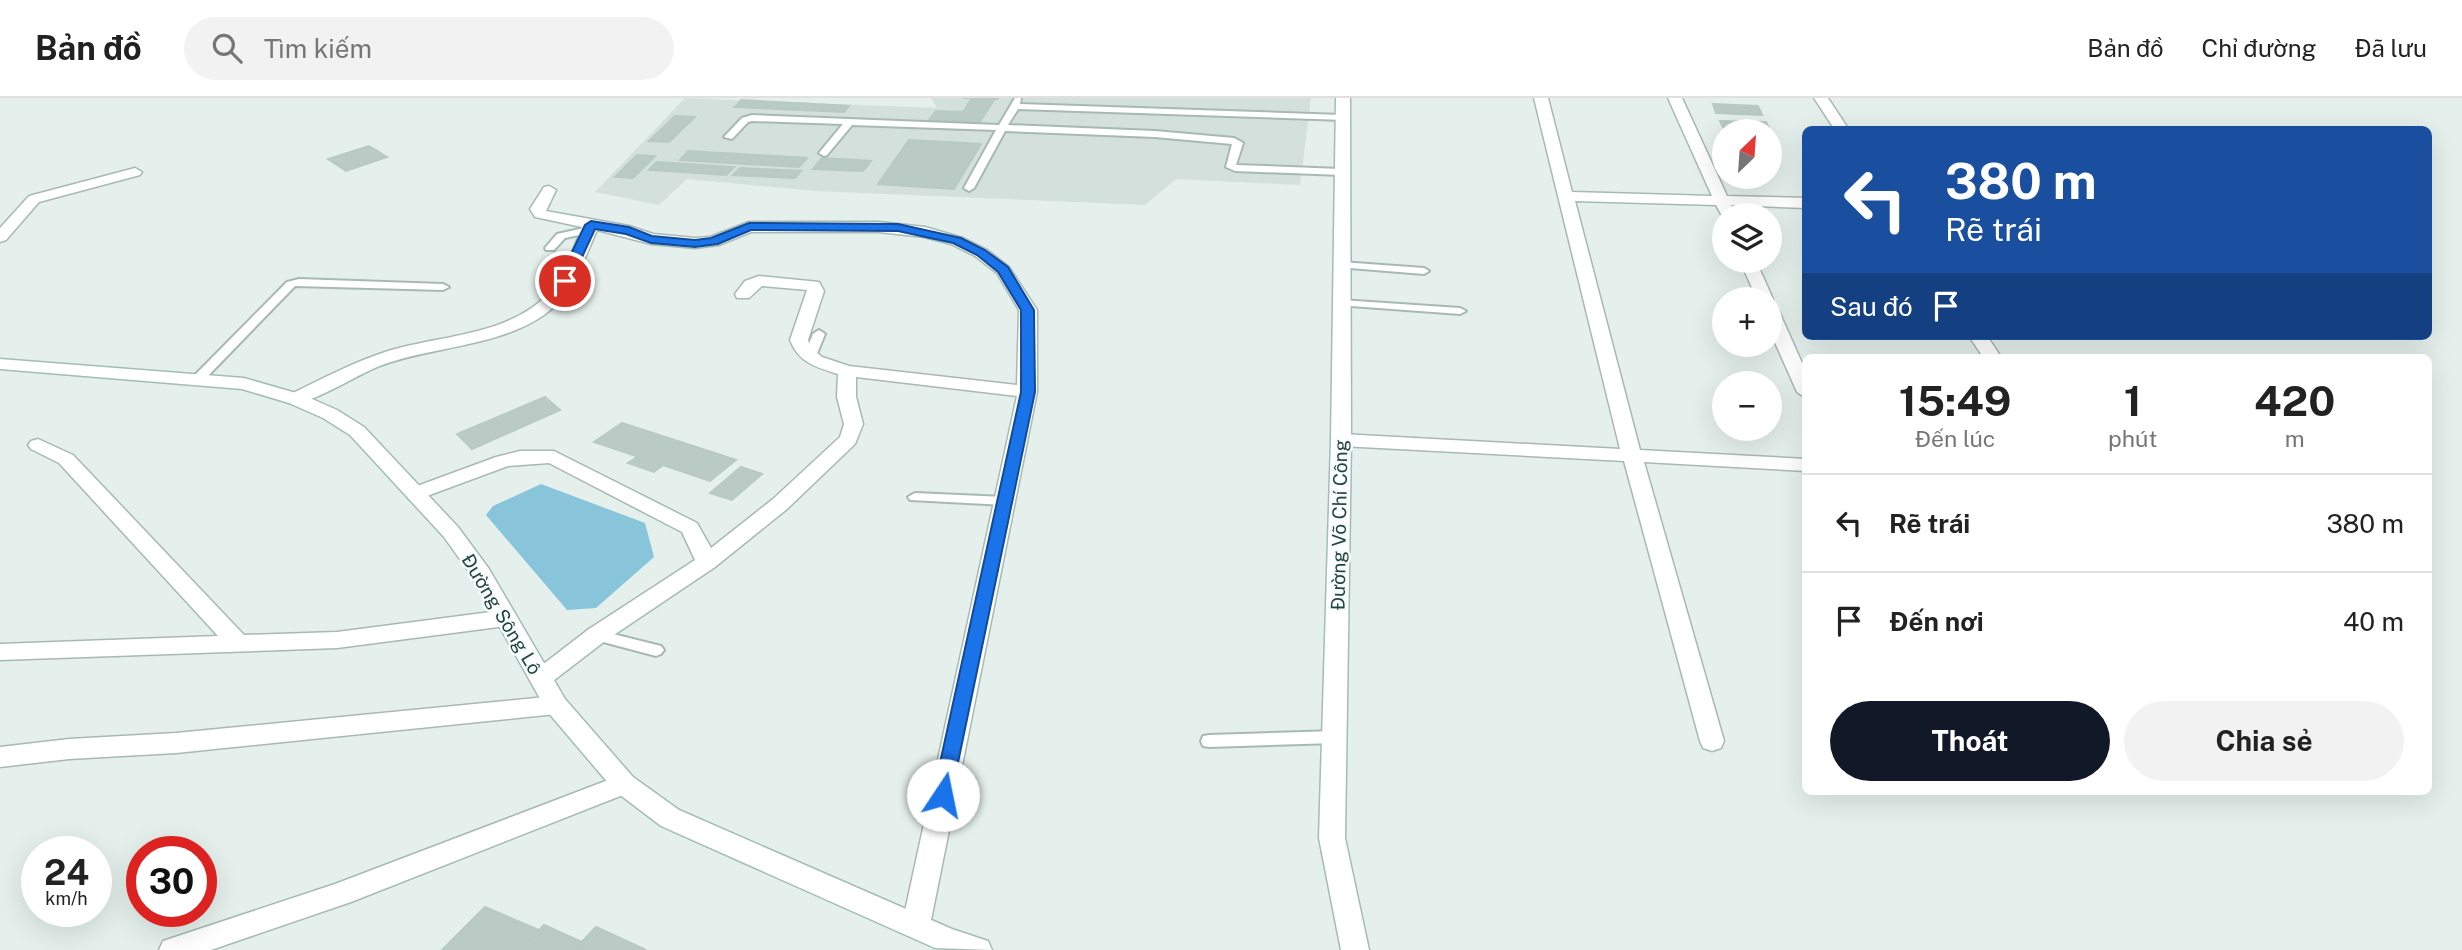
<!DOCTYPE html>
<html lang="vi">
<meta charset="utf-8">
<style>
:root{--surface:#fff;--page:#f2f2f2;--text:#222;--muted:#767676;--line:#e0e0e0;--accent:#111827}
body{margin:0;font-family:"Public Sans",sans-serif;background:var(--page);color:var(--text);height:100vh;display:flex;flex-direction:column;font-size:26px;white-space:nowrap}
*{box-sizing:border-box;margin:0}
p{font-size:23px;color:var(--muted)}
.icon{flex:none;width:38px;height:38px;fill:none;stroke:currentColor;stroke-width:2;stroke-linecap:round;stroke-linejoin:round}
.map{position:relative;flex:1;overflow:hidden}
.details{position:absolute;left:1802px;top:256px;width:630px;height:441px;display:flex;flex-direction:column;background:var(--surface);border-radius:10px;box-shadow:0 7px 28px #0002}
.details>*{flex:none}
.hud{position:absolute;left:1802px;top:28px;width:630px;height:214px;border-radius:10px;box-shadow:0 7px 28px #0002;background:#1a4fa0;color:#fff;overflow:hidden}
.needle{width:46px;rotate:25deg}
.tools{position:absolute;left:1712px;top:21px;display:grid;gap:14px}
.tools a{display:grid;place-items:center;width:70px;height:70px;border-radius:50%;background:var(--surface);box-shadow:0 7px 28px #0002;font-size:35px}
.speed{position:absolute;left:21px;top:738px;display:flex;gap:14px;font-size:35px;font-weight:700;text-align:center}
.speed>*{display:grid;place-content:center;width:91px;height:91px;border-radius:50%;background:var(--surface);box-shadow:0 7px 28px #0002;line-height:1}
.speed small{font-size:18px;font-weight:400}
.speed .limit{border:10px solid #d22;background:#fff;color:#111}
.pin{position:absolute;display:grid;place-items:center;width:60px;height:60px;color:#fff;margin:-30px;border:4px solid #fff;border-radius:50%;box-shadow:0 2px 7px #0007}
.me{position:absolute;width:77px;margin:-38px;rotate:11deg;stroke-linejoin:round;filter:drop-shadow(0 0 5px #0008)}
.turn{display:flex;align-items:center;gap:24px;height:147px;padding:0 28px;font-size:32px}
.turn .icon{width:91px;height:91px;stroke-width:2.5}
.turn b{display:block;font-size:49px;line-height:60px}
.then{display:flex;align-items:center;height:66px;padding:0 28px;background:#0003;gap:14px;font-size:26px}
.eta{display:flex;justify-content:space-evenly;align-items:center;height:119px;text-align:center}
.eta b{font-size:42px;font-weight:700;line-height:49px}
.action{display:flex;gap:14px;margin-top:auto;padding:14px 28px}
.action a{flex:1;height:80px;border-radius:42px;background:var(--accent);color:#fff;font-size:28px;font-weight:700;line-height:80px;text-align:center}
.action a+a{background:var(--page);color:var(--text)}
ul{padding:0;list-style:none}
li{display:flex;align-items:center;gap:21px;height:98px;padding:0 28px;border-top:2px solid var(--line)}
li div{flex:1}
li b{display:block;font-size:26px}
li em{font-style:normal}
header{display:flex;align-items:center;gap:42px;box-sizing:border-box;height:98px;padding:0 35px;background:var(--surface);border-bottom:2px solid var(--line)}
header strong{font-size:33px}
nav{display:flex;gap:38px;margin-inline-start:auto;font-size:24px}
.search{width:490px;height:63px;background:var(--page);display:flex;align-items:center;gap:18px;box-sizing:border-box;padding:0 24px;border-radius:38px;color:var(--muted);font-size:26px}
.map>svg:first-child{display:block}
.built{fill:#d3e0db}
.water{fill:#88c4da}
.building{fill:#bacbc6;stroke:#b7cac4;stroke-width:2}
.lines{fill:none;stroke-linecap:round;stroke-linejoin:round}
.lane-casing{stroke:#a7b9b5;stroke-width:4}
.street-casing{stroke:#a7b9b5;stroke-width:3}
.secondary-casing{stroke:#a2bdb7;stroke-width:3}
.lane{fill:#fff;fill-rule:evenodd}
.street{fill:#fff;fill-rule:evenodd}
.secondary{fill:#fff;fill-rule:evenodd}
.route{fill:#1a73e8;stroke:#114b97;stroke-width:2}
.labels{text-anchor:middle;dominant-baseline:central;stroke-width:5;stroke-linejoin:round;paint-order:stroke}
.street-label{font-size:19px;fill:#22443f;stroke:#f7fbf9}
</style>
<header>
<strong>Bản đồ</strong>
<div class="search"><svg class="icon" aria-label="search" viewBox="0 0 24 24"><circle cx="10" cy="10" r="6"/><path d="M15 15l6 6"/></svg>Tìm kiếm</div>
<nav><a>Bản đồ</a><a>Chỉ đường</a><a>Đã lưu</a></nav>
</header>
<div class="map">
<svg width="2462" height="852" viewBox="0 0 2462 852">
<rect width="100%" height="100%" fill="#e5f0ec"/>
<!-- built -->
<path class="built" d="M685 0 937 10 931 0H1311L1300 87 1176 81 1145 107 815 93 687 81 659 107 595 94Z"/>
<!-- water -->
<path class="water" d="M541 386 645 425 654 459 596 510 567 512 486 417 493 408Z"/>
<!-- building -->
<g class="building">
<path d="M964 0H999L994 2 979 25 929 22 936 13 963 14 972 0Z"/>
<path d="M741 2 849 8 844 14 735 9Z"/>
<path d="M1713 6 1758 8 1762 17 1716 15Z"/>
<path d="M675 18 695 19 669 44 649 43Z"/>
<path d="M1720 23 1766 24 1772 36 1769 33H1725Z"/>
<path d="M909 42 981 46 954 91 878 86Z"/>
<path d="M369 48 387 59 346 73 328 61Z"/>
<path d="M688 53 807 60 799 69 680 62Z"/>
<path d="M637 57 655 58 633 80 615 79Z"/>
<path d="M822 60 871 63 863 73 813 71Z"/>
<path d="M657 64 734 69 726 77 649 72Z"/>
<path d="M740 70 801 73 795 80 733 77Z"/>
<path d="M545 299 560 312 472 351 457 336Z"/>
<path d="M622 325 736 362 710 383 594 344Z"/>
<path d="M637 359 663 367 654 374 628 365Z"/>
<path d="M741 369 762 376 732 402 710 395Z"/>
<path d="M485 809 539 832 520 852H442Z"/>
<path d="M544 827 582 844 574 852H520Z"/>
<path d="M596 829 646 852H574Z"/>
</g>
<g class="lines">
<defs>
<g id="lane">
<path d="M1015 0H1021L1020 6 1342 17 1347 20 1345 22 1018 11 1008 27 1155 33 1234 40 1243 45 1236 67 1341 71 1346 74 1341 77 1235 73 1226 69 1232 46 1155 39 1005 33 974 90 969 93 964 90 996 32 852 27 827 57 824 58 819 55 843 26 752 23 748 24 732 41 724 39 742 20 752 17 999 27Z"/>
<path d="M589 129 593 130V134L565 140 554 152H546L545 150 557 136Z"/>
<path d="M1341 164 1424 170 1429 173 1424 176 1337 169 1336 167Z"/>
<path d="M299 181 443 186 449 189 443 192 295 188 202 284H194L192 281 194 278 287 184Z"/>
<path d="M1341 202 1460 210 1466 213 1460 216 1337 207 1335 205Z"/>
<path d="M819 232 825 236 816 258 814 261H806L804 258 813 236Z"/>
<path d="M915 395 1005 399 1012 403 1005 407 910 402 908 399Z"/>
<path d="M597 532 661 548 664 552 661 556 656 558 592 541 589 537 592 533Z"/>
<path d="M1335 633 1341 635 1343 639 1341 643 1335 645 1209 649 1203 648 1201 643 1203 638 1209 637Z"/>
</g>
<g id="street">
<path d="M1534 0H1548L1572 94 1712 98 1668 0H1682L1727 98 1806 100V110L1731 107 1734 113 1727 117 1721 116 1716 107 1575 103 1640 352 1806 361V373L1644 364 1724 643 1721 650 1712 653 1703 650 1700 643 1624 363 1341 348 1331 342 1341 336 1620 351Z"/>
<path d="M1814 0H1828L1849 32H1835Z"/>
<path d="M135 70 142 74 140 77 39 104 6 142 0 144V130L29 98Z"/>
<path d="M549 88 556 92 546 113 629 128 653 136 695 140 710 139 749 124H879L925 129 963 140 987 152 1009 169 1037 212V294L930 827 926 836 916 839 906 836 902 827 1017 298 856 279V299L863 326 855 346 787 411 715 469 605 543 549 586 541 589 533 586 529 580 533 574 589 531 695 462 682 434 549 365 508 368 416 402 409 401 406 396 409 391 496 359 520 353H554L697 425 711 450 773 401 840 339 844 326 837 299 838 276C816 269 799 265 790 242L807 192 762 188 749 200H737L735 196 745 183 759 178 819 184 824 193 808 242 811 250 822 259 849 268 1017 287 1019 212 997 175 975 158 951 146 924 139 879 134H751L719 147 695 150 651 146 597 132C584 162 572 197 544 217 496 250 430 248 377 269 357 277 307 309 289 305L287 301 289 297C321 281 354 264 388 253 440 237 508 238 548 196 565 178 573 151 582 129L535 119 530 111 544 89Z"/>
<path d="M1740 163H1756L1773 201 1771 205 1769 201H1757Z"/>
<path d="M1769 206 1778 211 1806 274V300L1797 294 1769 231Z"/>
<path d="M1969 238H1987L2001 259H1983Z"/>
<path d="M38 341 73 357 244 537 337 534 506 512 514 514 517 520 514 526 506 528 337 550 0 562V546L218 538 59 365 31 351 28 347 31 343Z"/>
<path d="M556 598 565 601 568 607 565 613 556 616 176 655 69 661 0 669V649L69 641 176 635Z"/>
<path d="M624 676 633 679 637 686 633 693 351 804 211 852H159L163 843 335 786Z"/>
</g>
<g id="secondary">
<path d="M1336 0H1350L1351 342 1345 740 1369 852H1341L1319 740 1331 342Z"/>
<path d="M0 261 244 280 303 297 337 312 364 329 458 429 489 471 565 601 633 679 679 712 952 831 988 843 992 852 935 850 661 728 615 693 547 613 469 474 444 439 350 337 323 320 289 305 242 291 0 271Z"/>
</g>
</defs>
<!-- lane casing -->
<use href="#lane" class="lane-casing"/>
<!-- street casing -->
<use href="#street" class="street-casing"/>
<!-- secondary casing -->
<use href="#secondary" class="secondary-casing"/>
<!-- lane -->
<use href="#lane" class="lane"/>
<!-- street -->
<use href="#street" class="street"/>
<!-- secondary -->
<use href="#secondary" class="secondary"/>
</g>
<!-- route -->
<path class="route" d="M591 123 629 129 652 138 695 142 711 140 749 125 898 126 961 140 985 152 1008 169 1034 212 1035 294 950 703 943 705 936 703 933 697 1021 294V212L998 174 977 157 953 145 898 133 751 132 718 146 695 149 651 145 626 136 595 131 571 183 565 186 560 185 558 183 585 127Z"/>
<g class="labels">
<!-- street labels -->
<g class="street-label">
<text transform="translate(1339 427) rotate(-89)">Đường Võ Chí Công</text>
<text transform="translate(502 516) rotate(59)">Đường Sông Lô</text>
</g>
</g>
</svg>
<div class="tools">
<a><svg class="needle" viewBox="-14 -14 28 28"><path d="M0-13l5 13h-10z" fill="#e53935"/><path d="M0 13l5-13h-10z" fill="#767676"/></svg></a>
<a><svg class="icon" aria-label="layers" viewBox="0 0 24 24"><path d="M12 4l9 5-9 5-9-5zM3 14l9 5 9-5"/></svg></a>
<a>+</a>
<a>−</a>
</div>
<div class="speed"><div>24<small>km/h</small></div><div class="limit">30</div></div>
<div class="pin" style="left:565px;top:183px;background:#d93025"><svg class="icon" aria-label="arrive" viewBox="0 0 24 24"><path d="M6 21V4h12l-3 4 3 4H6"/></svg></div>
<svg class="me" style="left:943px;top:697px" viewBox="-20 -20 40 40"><circle r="19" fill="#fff"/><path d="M0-13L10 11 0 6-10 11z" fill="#1a73e8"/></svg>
<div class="hud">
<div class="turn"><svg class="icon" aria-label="left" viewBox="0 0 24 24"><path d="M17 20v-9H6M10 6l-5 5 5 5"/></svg><div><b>380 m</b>Rẽ trái</div></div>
<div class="then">Sau đó<svg class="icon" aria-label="arrive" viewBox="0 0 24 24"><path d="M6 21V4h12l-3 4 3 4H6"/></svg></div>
</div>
<section class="details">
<div class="eta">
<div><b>15:49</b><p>Đến lúc</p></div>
<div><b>1</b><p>phút</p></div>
<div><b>420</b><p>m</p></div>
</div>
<ul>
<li><svg class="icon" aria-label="left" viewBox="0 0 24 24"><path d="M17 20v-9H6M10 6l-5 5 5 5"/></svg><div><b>Rẽ trái</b></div><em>380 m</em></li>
<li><svg class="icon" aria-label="arrive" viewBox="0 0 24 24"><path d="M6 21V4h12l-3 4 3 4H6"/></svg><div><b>Đến nơi</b></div><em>40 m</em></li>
</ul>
<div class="action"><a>Thoát</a><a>Chia sẻ</a></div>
</section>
</div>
